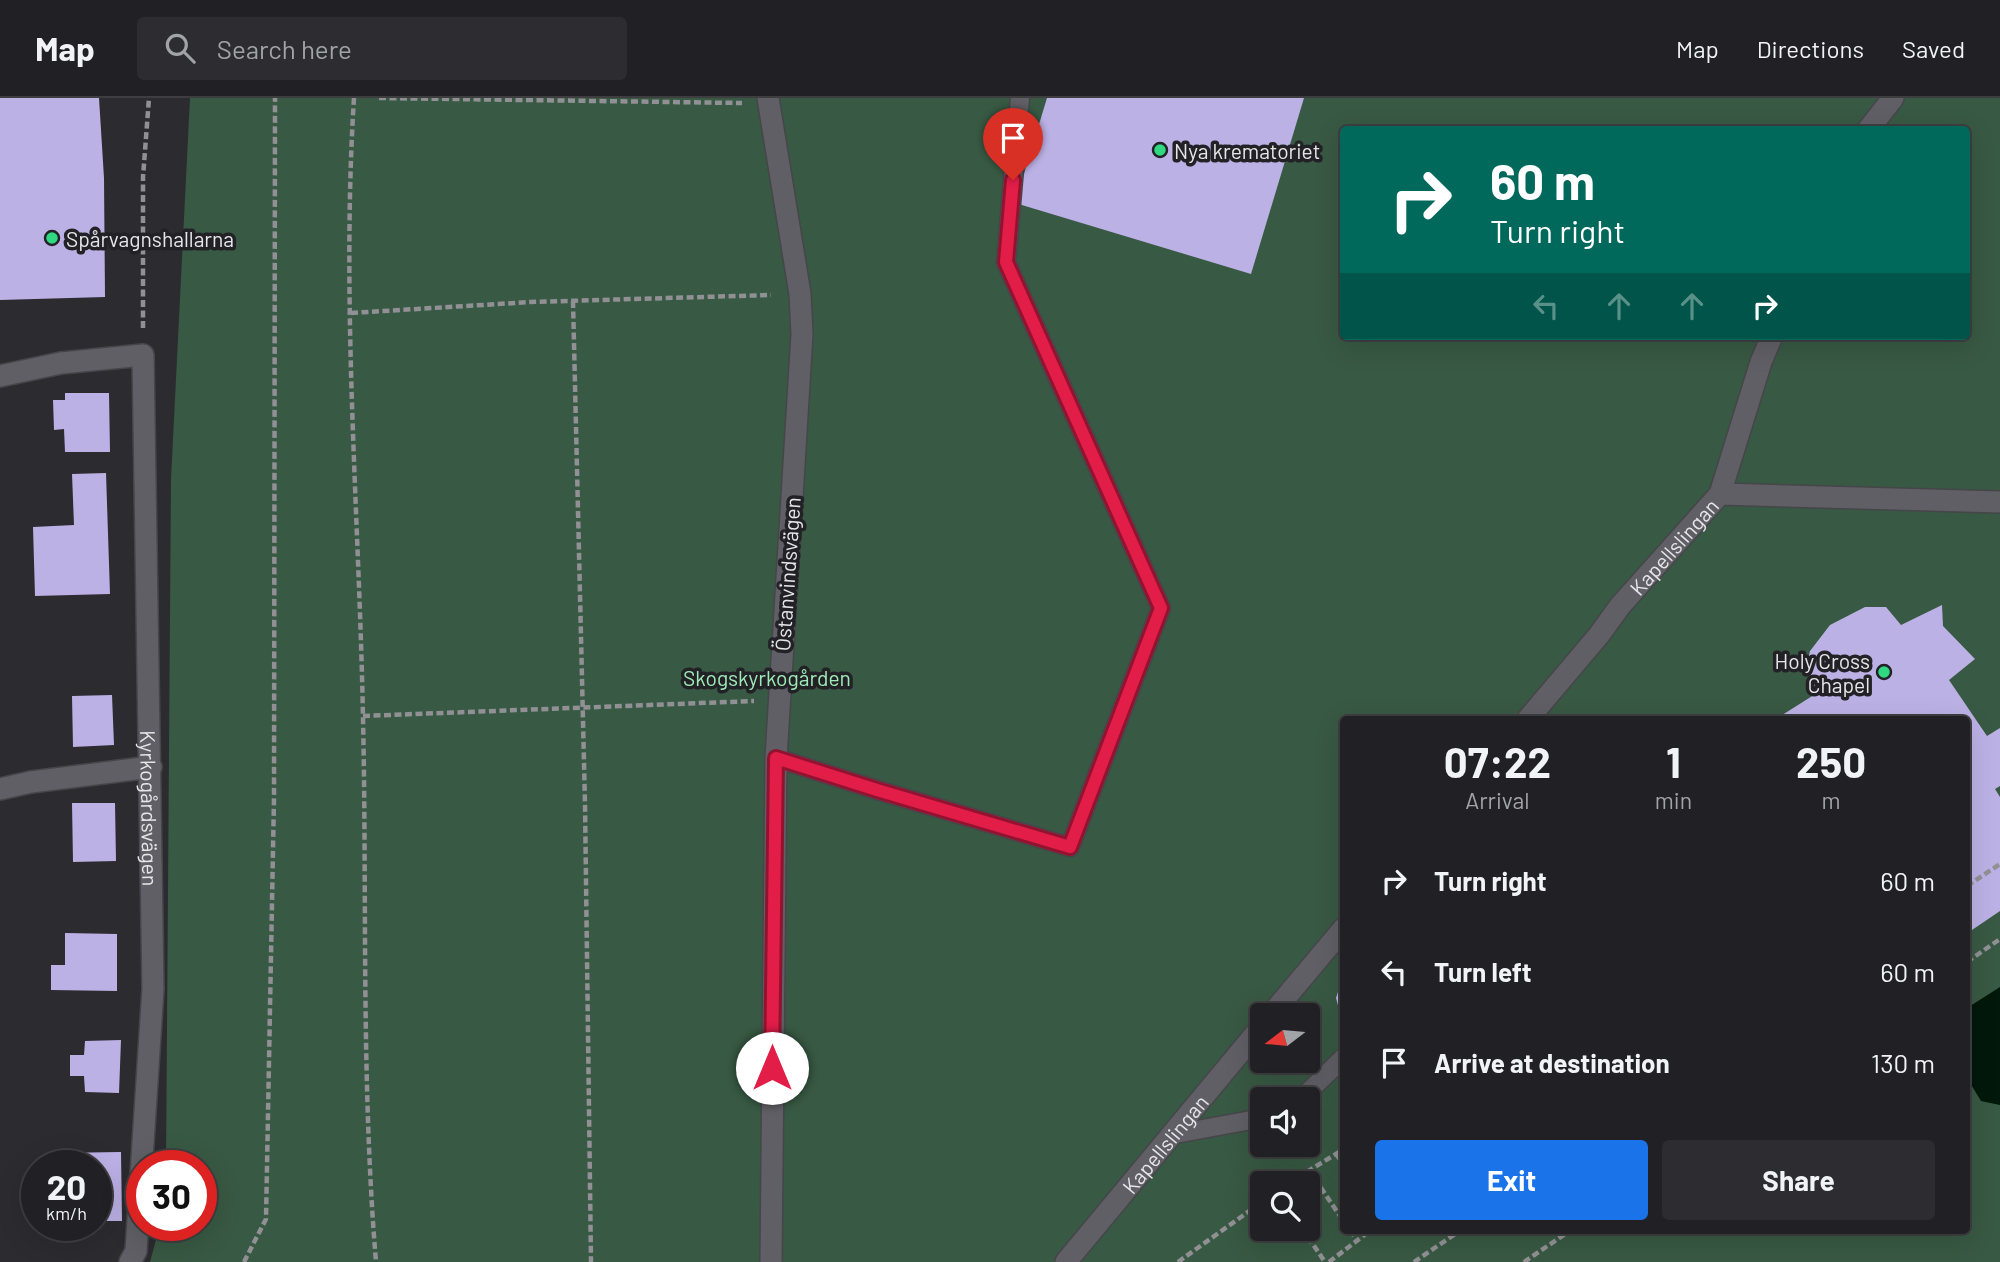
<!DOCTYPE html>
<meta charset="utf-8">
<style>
:root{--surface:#212024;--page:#2d2d31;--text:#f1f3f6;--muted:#a2a3a6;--line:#3e3e41;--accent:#1a73e8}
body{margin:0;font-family:Barlow,sans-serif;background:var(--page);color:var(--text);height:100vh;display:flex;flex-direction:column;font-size:26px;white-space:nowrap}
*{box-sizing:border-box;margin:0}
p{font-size:23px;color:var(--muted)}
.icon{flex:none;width:38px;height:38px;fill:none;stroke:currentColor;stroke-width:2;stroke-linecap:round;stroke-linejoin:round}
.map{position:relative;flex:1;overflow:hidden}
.panel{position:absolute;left:1340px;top:618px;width:630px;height:518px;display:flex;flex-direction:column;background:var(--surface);border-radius:7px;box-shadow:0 7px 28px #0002,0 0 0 2px var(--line)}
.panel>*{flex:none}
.top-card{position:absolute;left:1340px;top:28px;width:630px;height:214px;border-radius:7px;box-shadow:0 7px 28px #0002,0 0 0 2px var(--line);background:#00695c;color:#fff;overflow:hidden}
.needle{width:46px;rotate:254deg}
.controls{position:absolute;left:1250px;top:905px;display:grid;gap:14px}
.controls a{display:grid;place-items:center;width:70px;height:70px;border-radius:7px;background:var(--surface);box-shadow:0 7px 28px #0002,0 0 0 2px var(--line);font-size:35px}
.speed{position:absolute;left:21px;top:1052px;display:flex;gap:14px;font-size:35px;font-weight:700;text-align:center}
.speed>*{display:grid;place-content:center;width:91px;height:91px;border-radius:50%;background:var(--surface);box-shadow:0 7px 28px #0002,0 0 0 2px var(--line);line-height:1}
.speed small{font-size:18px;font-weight:400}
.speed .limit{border:10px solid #d22;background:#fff;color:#111}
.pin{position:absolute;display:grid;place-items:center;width:60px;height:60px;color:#fff;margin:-72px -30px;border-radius:50% 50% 50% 0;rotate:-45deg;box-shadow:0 0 7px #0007}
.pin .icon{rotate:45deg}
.me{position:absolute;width:77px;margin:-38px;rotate:0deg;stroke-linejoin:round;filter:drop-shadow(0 0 5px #0008)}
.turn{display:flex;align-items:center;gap:24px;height:147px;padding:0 35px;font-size:32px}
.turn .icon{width:91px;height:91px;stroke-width:2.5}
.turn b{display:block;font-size:49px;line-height:60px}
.lanes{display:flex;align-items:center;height:66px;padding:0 35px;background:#0003;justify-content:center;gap:35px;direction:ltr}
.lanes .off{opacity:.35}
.eta{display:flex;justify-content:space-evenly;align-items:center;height:119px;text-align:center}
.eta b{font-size:42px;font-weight:700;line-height:49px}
.cta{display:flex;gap:14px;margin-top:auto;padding:14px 35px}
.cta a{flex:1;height:80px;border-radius:7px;background:var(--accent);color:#fff;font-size:28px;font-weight:700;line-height:80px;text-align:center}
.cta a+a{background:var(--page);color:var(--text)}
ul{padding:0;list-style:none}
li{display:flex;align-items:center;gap:21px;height:91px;padding:0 35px}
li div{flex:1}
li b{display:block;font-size:26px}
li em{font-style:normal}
header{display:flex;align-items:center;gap:42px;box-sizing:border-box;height:98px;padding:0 35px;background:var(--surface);border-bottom:2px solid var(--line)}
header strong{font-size:33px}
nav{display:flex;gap:38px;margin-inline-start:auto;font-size:24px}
.search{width:490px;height:63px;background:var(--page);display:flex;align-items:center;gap:18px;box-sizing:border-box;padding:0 24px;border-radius:7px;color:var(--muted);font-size:26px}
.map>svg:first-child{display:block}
.green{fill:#385943;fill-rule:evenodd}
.water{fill:#01180a}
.building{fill:#bcb1e5}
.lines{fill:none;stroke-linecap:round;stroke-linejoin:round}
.service-casing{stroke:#46464a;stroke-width:21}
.minor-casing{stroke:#46464a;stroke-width:24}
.path{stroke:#919094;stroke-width:4.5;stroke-dasharray:7 3.5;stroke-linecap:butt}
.service{stroke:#605f65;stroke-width:18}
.minor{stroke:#605f65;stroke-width:21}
.route-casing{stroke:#92132f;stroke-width:18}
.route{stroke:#e11d48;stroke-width:12}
.poi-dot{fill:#31d882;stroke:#222126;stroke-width:2.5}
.labels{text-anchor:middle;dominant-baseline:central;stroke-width:7;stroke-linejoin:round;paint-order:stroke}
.poi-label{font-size:21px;fill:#e6e6e9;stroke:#222126;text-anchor:start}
.street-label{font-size:21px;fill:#e6e6e9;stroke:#222126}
.park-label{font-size:21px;fill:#9eebb8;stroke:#222126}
</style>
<header>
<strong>Map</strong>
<div class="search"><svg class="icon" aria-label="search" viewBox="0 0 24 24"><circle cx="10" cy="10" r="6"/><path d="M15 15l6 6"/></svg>Search here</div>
<nav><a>Map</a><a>Directions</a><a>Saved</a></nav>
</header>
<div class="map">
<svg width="2000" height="1164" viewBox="0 0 2000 1164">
<rect width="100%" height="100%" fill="#2c2b30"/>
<!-- green -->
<path class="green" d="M190 0H2000V1164H150L160 1127H201V1068L166 1067 171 381ZM1344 32H1967V238H1344ZM1344 621H1967V1132H1344ZM1262 917H1307V962H1262ZM1262 1001H1307V1046H1262ZM1262 1085H1307V1130H1262Z"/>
<!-- water -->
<path class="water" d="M2000 889V1007L1981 1003 1967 980V910Z"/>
<!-- building -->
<g class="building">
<path d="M0 0H99L104 80 105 199 0 202Z"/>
<path d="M1047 0H1304L1251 176 1015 105Z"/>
<path d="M65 295H109L110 354H65L64 331 54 332 53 302H65Z"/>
<path d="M106 375 110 496 35 498 33 429 74 427 72 376Z"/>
<path d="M1942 507 1943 528 1975 561 1949 582 1987 638 2000 630V688L1995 691 2000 699V813L1972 832 1967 825V621H1780L1779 619 1817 595 1807 566 1810 553 1830 527 1865 509H1886L1901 527Z"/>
<path d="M112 597 114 647 73 649 72 598Z"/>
<path d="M72 705H115L116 763 73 764Z"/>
<path d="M65 835 117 836V893L51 892V867H65Z"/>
<path d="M1344 883V912L1339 911 1336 900 1340 888Z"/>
<path d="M121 942 119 995 85 994 84 978H70V957H84L85 943Z"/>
<path d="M121 1054 122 1123H96V1068H56V1055Z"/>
</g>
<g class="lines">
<defs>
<g id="service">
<path d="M776 660 877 692 1070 749 1161 510 1006 164 1020 0"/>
<path d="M1301 1001 1344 959"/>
<path d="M1170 1037 1262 1020"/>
</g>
<g id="minor">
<path d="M768 0 800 196 802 236 776 660 771 1164"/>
<path d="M1868 32 1893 0"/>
<path id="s1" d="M0 278 61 265 143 257 153 891 136 1153 130 1164"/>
<path d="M1720 396 1761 264 1772 238"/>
<path id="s2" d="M1528 621 1599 537 1620 508 1720 396 2000 404"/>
<path d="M0 691 31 684 151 669"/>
<path d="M1271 917 1344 830"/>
<path id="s3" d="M1066 1164 1262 928"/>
</g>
</defs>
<!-- service casing -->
<use href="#service" class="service-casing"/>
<!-- minor casing -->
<use href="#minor" class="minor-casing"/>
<!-- path -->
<g class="path">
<path d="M354 0C341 206 359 414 363 620 367 801 361 983 376 1164"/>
<path d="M379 0 742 5"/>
<path d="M573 203 585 706 591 1164"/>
<path d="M351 215 531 204 771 197"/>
<path d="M143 230V79L149 0"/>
<path d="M363 618 754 603"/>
<path d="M1967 788 2000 766"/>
<path d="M1967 864 2000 841"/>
<path d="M1336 1056 1344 1067"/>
<path d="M1309 1072 1344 1124"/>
<path d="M1289 1085 1344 1051"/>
<path d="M1302 1130 1325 1164"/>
<path d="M1350 1132 1357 1142"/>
<path d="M244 1164 266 1121 274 700 275 0"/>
<path d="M1178 1164 1262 1104"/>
<path d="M1329 1164 1371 1132"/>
<path d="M1414 1164 1461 1132"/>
<path d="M1524 1164 1571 1132"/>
</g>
<!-- service -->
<use href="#service" class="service"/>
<!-- minor -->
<use href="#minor" class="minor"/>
</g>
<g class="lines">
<defs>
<path id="route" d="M772 970 776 660 877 692 1070 749 1161 510 1006 164 1013 82"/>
</defs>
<!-- route casing -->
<use href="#route" class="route-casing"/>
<!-- route -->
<use href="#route" class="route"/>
</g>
<!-- markers -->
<g class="poi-dot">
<circle cx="1160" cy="52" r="7"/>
<circle cx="52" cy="140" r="7"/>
<circle cx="1884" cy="574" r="7"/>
</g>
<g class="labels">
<!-- poi labels -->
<g class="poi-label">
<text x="1174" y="52">Nya krematoriet</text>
<text x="66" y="140">Spårvagnshallarna</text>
<text x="1870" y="562" text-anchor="end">Holy Cross<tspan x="1870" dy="24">Chapel</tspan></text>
</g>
<!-- street labels -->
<g class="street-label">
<text stroke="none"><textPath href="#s2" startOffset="226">Kapellslingan</textPath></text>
<text transform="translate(787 476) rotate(-86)">Östanvindsvägen</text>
<text stroke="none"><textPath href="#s1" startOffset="598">Kyrkogårdsvägen</textPath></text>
<text stroke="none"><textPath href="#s3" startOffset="154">Kapellslingan</textPath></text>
</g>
<!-- park labels -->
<g class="park-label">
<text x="767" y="579">Skogskyrkogården</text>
</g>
</g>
</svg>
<div class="controls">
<a><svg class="needle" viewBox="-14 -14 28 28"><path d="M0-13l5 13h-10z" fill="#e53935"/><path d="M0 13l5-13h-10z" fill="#a2a3a6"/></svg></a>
<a><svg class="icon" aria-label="sound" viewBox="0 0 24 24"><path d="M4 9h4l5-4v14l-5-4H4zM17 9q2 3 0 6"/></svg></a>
<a><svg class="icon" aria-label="search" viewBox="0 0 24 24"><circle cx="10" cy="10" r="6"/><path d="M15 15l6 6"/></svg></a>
</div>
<div class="speed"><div>20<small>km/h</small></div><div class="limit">30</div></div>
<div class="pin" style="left:1013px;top:82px;background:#d93025"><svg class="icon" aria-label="arrive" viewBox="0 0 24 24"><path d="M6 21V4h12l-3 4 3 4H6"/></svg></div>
<svg class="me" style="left:772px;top:970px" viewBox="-20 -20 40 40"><circle r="19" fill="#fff"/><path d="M0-13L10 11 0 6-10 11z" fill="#e11d48"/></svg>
<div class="top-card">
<div class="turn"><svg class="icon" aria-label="right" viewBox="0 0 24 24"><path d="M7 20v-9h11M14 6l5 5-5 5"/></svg><div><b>60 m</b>Turn right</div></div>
<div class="lanes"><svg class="icon off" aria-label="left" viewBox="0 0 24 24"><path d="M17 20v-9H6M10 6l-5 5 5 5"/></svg><svg class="icon off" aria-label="ahead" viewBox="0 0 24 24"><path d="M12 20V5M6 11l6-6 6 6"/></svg><svg class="icon off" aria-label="ahead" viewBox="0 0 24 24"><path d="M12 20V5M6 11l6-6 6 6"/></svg><svg class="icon" aria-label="right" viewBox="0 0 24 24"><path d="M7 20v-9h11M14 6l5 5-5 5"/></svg></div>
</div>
<section class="panel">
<div class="eta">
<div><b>07:22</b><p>Arrival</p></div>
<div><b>1</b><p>min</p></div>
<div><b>250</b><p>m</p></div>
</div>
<ul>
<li><svg class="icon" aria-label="right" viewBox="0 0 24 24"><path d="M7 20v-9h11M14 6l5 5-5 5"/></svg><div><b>Turn right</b></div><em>60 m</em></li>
<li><svg class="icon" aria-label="left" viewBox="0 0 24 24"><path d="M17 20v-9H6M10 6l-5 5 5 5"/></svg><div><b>Turn left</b></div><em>60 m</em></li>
<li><svg class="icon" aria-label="arrive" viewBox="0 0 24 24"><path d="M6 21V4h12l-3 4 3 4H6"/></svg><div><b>Arrive at destination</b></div><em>130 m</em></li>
</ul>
<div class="cta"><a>Exit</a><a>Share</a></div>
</section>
</div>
